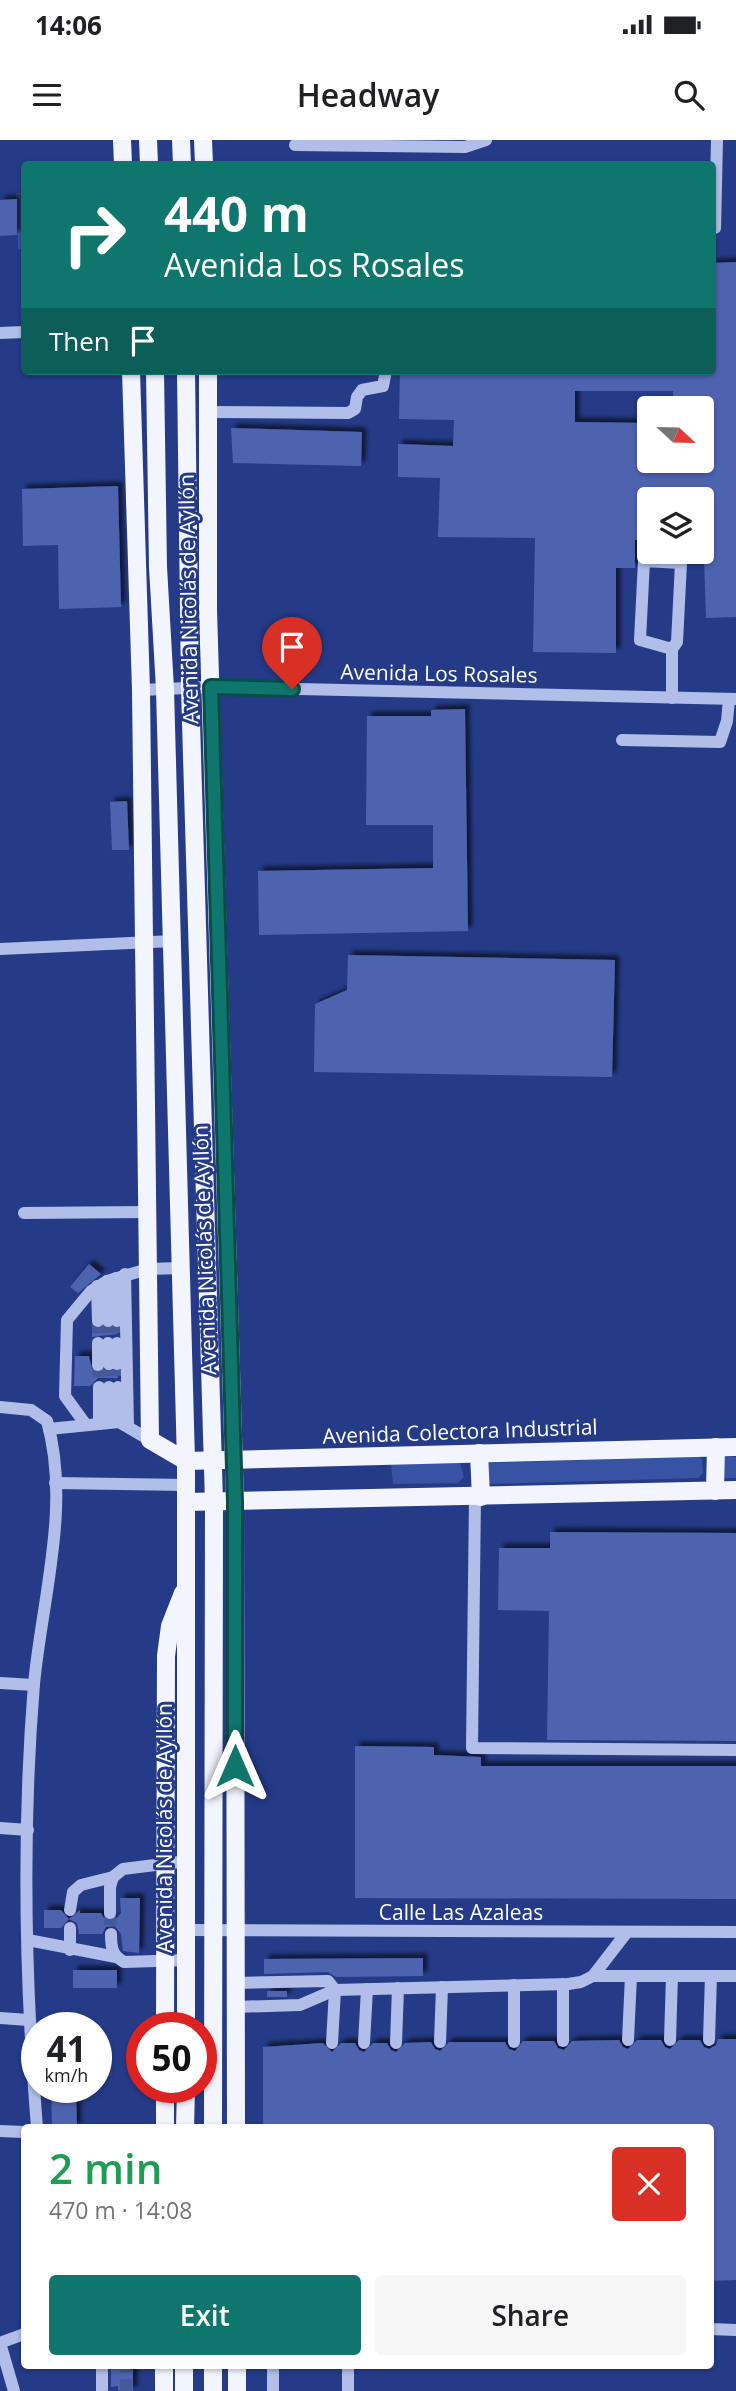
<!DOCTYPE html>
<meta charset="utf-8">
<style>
:root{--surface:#fff;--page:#f6f6f6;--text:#202124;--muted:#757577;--accent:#0f766e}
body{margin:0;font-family:"Open Sans",sans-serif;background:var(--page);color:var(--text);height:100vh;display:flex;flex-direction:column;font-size:26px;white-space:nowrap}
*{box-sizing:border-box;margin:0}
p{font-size:23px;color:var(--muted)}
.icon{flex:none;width:38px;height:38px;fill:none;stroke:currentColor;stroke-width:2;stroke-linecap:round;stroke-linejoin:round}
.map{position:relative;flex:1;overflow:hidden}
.details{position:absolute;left:21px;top:1984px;width:693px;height:245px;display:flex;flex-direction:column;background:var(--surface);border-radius:7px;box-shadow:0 2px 5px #0004}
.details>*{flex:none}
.banner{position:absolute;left:21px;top:21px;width:695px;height:214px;border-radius:7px;box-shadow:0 2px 5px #0004;background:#0f766e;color:#fff;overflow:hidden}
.needle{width:46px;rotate:112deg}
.controls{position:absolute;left:637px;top:256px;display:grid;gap:14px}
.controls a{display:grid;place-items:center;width:77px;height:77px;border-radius:7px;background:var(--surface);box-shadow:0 2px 5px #0004;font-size:35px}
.speed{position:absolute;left:21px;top:1872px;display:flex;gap:14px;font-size:35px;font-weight:700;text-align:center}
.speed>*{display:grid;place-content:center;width:91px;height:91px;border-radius:50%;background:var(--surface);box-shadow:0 2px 5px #0004;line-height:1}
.speed small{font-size:18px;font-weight:400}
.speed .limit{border:10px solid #d22;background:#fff;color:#111}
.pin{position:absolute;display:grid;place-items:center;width:60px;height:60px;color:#fff;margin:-72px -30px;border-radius:50% 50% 50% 0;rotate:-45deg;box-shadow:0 0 7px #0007}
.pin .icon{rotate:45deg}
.me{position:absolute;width:77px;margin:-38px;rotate:0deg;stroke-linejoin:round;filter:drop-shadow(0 0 5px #0008)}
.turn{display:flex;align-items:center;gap:24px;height:147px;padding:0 28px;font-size:32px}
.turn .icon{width:91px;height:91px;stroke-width:2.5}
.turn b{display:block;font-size:49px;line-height:60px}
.then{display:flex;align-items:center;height:66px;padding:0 28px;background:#0003;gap:14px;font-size:26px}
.round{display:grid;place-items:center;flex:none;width:74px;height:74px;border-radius:7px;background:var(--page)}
.head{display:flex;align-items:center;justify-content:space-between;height:119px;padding:0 28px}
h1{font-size:42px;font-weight:600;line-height:52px;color:#1e9e55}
.primary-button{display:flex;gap:14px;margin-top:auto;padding:14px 28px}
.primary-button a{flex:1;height:80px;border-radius:7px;background:var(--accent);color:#fff;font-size:28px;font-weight:600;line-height:80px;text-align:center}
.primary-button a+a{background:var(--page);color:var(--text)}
.status{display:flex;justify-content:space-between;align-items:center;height:49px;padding:0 35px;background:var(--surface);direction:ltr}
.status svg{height:19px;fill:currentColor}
header{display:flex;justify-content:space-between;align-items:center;height:91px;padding:0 28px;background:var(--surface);font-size:32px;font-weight:600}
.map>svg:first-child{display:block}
.green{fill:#3953a4}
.building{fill:#4d64af;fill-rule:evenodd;filter:url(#shadow)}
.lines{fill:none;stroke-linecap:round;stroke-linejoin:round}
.minor-tunnel{stroke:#46589a;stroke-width:12;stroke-dasharray:12 6;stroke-linecap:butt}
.minor{stroke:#b0bee9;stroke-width:12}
.major{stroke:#f3f5fe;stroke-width:18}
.route-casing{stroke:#0a4d48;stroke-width:18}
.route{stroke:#0f766e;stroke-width:12}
.labels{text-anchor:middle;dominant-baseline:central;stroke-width:6;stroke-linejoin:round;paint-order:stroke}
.street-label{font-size:21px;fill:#fff;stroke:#253b88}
</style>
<div class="status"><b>14:06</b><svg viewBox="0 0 49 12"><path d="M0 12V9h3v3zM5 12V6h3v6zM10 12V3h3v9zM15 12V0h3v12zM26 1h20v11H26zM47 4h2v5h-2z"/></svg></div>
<header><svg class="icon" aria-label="menu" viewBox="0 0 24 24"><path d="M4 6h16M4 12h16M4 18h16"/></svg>Headway<svg class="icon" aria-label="search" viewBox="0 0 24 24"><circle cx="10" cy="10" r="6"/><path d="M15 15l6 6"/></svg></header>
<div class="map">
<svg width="736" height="2251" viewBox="0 0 736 2251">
<defs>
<filter id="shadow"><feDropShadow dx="4.5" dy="-4.5" stdDeviation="2" flood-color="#0009"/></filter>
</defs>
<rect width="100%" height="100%" fill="#253b88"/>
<!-- green -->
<g class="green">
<path d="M16 53H24V109H18Z"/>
<path d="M699 1317 702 1319 703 1333 698 1338 488 1344 484 1323Z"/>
<path d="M719 1317H736V1338H722Z"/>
<path d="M460 1323 464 1337 458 1343 393 1344 391 1324Z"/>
</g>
<!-- building -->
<g class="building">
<path d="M17 59V95L0 96V60Z"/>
<path d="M736 122V477L706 478 702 359H649V400H635V428H616V513L533 512 535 398 438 397 440 338 398 337V304L453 306 454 280 399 279 400 231H712V123ZM575 251H673V268H702V320H649V283L575 282Z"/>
<path d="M231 288 362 292 361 326 233 323Z"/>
<path d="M118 346 121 467 59 469 58 405 23 406 22 349Z"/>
<path d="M465 569 468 791 259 795 258 731 433 728V685H366L367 576H431V570Z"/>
<path d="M127 661 129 710H112L110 662Z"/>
<path d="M348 815 615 820 612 937 314 932 315 864 347 850Z"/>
<path d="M89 1124 101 1134 78 1153 70 1147Z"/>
<path d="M92 1187 117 1190V1194L92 1197Z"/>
<path d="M75 1216H89L93 1232 118 1233V1238H98L90 1246H74Z"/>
<path d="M550 1392 736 1393V1601L547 1600 549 1471 498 1470 499 1408H550Z"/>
<path d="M355 1606 434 1607V1615L481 1617V1626H736V1759L355 1758Z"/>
<path d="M120 1758H140L139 1813 123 1811 121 1794 115 1786 106 1787 102 1794H79L77 1783 69 1779 61 1788H44V1770H61L69 1779 80 1770V1773H101L105 1780 114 1781 121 1773Z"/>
<path d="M423 1818V1836L336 1837 328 1832 264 1834V1819Z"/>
<rect x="73" y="1830" width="44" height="18"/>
<rect x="267" y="1851" width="20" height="6"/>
<path d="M718 1899H736V2140L710 2141V1988H263V1907L323 1903 332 1912 341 1903H355L359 1910 364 1912 373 1903H387L391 1910 396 1912 405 1903 431 1902 435 1909 440 1911 449 1902H505L509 1909 515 1911 523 1901H554L558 1908 564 1910 572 1901 619 1900 623 1907 628 1909 637 1900H661L665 1907 670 1909 679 1900H700L704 1907 709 1909 716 1905Z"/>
<path d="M76 1948 77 1988H52L51 1949Z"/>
<path d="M111 2226H133V2251H118V2246L111 2247Z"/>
</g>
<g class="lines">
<!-- minor-tunnel -->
<g class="minor-tunnel">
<path d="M98 1181V1203"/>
<path d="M108 1181V1203"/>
<path d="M117 1181V1203"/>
<path d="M109 1224V1247"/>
<path d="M117 1224 118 1247"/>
<path d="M98 1225 99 1247"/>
<path d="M110 1773 111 1794"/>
<path d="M126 2251V2226"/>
</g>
<!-- minor -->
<g class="minor">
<path d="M295 5 465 7 486 0"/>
<path d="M715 88 717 0"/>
<path d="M0 193 24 192"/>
<path d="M208 272 348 273 355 269 357 257 362 250 383 246 386 231"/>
<path d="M141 550 210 547 736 559"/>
<path d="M672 558V509L677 502 681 423 644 421 640 500 672 509"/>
<path d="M622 600 720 602 727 581 729 559"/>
<path d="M0 809 173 801"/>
<path d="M24 1073 146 1072"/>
<path d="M125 1134 128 1287"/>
<path d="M116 1138 117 1181"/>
<path d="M107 1141 108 1181"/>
<path d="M97 1146 98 1181"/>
<path d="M98 1203V1225"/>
<path d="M108 1203 109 1224"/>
<path d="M117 1203V1224"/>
<path d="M99 1247V1284"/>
<path d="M109 1247V1283"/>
<path d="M118 1247 119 1282 150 1300"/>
<path d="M0 1267 31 1270 47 1281C71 1366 42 1459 34 1544 22 1691 25 1841 37 1988"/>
<path d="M86 1285 65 1256 67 1180 91 1151 107 1141 148 1129 181 1128"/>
<path d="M49 1289 119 1282"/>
<path d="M55 1343 186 1345"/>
<path d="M475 1357 472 1608 736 1610"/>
<path d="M0 1543 34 1545"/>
<path d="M0 1688 28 1690"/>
<path d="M70 1770 73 1752 81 1745 113 1737 123 1729 187 1721"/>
<path d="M110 1773V1747L113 1737"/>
<path d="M70 1788V1810"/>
<path d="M187 1790 736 1792"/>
<path d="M111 1794C111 1808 112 1815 124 1822L187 1820"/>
<path d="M28 1800 116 1817"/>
<path d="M593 1836 627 1792"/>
<path d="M235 1843 328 1841 335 1850 332 1903"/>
<path d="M514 1845V1902"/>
<path d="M235 1867 300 1865 335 1850 568 1844 581 1842 593 1836H736"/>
<path d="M0 1878 29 1880"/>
<path d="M628 1900 631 1836"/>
<path d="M670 1900 672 1836"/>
<path d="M709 1900 711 1836"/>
<path d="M563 1901V1844"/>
<path d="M440 1902 442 1847"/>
<path d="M364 1903 367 1849"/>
<path d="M396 1903 398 1848"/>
<path d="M0 1991 24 1992"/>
<path d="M710 2189 736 2190"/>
<path d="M102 2226V2251"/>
<path d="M348 2226V2251"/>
<path d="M14 2251 0 2203 24 2194"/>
<path d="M273 2251V2226"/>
</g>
<!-- major -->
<g class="major">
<path d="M122 0 123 24"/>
<path d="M148 0 149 24"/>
<path d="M181 0 182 24"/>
<path d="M203 0 204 24"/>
<path d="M131 231 141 550 150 1300 186 1321"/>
<path d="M155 231 158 427 165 549 186 1321V1888"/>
<path d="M186 231 190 548 214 1362 213 1988"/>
<path d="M208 231V470L235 1361 236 1988"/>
<path d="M479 1313 481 1357"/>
<path d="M186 1321 736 1307"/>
<path d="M715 1351 716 1307"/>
<path d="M186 1362 736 1350"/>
<path d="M165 1888 166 1516 170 1486 183 1453"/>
<path d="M165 1988V1948"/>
<path d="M185 1988 186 1948"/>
<path d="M237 2226V2251"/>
<path d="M164 2251V2226"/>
<path d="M184 2251V2226"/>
<path d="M213 2251V2226"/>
</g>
</g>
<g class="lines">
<defs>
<path id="route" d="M235 1626V1362L211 547 292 549"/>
</defs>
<!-- route casing -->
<use href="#route" class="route-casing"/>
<!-- route -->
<use href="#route" class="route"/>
</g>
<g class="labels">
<!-- street labels -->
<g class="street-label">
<text transform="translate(188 459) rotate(-91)">Avenida Nicolás de Ayllón</text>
<text transform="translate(439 533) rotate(1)">Avenida Los Rosales</text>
<text transform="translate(204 1110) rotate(-92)">Avenida Nicolás de Ayllón</text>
<text transform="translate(460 1291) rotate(-2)">Avenida Colectora Industrial</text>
<text transform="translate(164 1688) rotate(-90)">Avenida Nicolás de Ayllón</text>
<text x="461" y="1772">Calle Las Azaleas</text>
</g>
</g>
</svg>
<div class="controls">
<a><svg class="needle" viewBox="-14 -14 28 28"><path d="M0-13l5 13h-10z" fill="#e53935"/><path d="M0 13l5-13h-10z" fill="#757577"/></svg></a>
<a><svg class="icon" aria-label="layers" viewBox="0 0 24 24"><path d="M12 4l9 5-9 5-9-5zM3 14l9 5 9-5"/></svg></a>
</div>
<div class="speed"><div>41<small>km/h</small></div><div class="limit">50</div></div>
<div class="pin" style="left:292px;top:549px;background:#d93025"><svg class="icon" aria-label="arrive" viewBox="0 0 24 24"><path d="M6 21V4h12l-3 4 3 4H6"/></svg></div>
<svg class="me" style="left:235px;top:1626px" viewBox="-20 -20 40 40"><path d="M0-17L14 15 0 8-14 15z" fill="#0f766e" stroke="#fff" stroke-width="4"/></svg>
<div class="banner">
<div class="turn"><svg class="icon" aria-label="right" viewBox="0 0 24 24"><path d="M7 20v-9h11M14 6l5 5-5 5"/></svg><div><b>440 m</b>Avenida Los Rosales</div></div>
<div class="then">Then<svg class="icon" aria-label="arrive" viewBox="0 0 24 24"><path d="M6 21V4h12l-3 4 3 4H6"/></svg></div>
</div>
<section class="details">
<div class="head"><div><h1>2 min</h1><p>470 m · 14:08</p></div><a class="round" style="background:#d93025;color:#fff"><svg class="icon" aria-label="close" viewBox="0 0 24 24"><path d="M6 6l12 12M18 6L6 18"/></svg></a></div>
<div class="primary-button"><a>Exit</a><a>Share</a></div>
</section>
</div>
